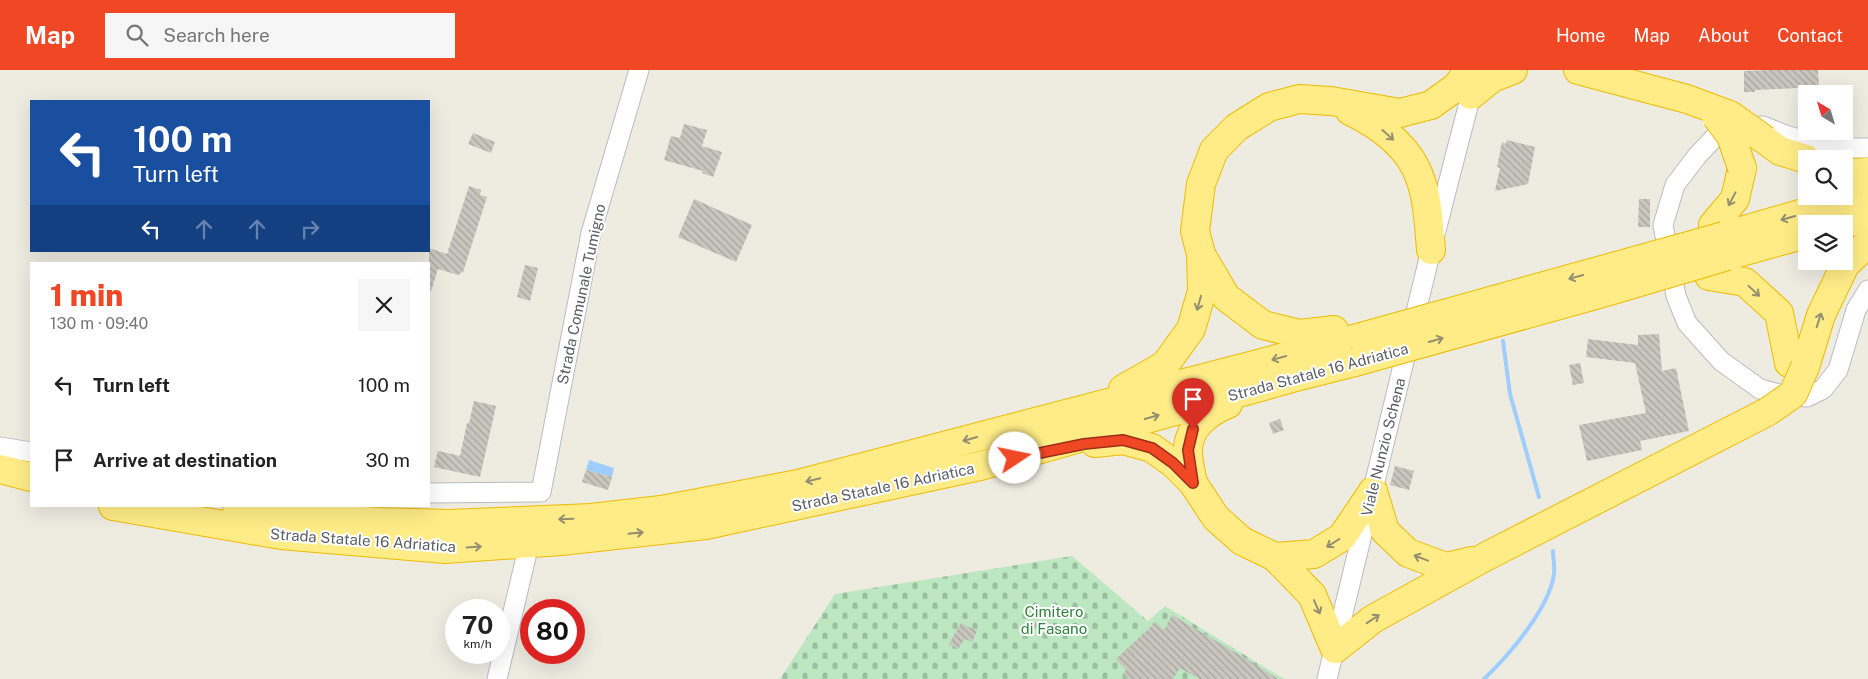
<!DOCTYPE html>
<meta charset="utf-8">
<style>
:root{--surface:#fff;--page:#f6f6f6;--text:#222;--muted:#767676;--accent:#f04725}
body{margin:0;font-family:"Public Sans",sans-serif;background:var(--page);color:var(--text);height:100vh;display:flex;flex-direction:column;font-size:19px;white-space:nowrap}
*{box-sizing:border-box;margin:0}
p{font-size:16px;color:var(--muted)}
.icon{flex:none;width:28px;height:28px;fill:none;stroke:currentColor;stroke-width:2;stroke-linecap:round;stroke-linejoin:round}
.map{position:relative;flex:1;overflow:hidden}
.panel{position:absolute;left:30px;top:192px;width:400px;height:245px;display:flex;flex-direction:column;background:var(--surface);border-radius:0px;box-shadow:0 5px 20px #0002}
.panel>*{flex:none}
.banner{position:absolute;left:30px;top:30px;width:400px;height:152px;border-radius:0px;box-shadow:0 5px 20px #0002;background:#1a4fa0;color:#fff;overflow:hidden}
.needle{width:32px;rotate:322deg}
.controls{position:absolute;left:1798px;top:15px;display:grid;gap:10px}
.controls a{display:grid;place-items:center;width:55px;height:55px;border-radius:0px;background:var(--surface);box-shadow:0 5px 20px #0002;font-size:25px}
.speed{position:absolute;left:445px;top:529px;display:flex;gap:10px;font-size:25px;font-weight:700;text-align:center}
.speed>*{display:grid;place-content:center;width:65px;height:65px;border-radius:50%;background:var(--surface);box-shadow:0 5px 20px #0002;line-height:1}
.speed small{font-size:12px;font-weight:400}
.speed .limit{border:8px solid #d22;background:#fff;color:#111}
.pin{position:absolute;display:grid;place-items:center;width:42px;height:42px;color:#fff;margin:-51px -21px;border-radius:50% 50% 50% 0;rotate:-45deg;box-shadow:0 0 5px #0007}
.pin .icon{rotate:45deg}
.me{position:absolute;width:55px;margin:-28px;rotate:79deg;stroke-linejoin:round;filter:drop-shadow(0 0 4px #0008)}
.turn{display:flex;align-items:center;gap:18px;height:105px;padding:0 20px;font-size:22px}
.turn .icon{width:65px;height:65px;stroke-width:2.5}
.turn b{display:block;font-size:35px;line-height:42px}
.lanes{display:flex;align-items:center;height:48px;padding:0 20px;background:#0003;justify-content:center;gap:25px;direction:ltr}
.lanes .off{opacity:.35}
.round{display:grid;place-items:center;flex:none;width:52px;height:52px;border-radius:0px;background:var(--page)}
.headline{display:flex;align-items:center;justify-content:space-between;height:85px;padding:0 20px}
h1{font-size:30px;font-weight:800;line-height:38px;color:var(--accent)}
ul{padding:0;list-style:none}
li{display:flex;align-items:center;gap:15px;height:75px;padding:0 20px}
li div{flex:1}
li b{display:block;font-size:19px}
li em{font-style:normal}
header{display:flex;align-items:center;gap:30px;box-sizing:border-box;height:70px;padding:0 25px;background:var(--accent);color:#fff}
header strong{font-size:24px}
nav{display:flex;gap:28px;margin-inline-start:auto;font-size:18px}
.search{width:350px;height:45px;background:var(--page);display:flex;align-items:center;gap:12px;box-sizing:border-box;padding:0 18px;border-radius:0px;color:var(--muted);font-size:19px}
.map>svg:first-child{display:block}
.cemetery{fill:url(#cemetery-stones)}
.water{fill:#a0cdff}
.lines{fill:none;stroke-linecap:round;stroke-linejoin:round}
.stream{stroke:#a0cdff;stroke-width:4}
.building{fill:url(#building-back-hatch)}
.minor-casing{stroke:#b9bbc1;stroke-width:21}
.highway-casing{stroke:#efba00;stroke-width:30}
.minor{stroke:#fff;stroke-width:19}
.highway{stroke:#ffec87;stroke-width:28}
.highway-bridge-casing{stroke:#efba00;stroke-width:30;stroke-linecap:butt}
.highway-bridge{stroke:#ffec87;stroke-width:28}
.oneway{stroke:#948f70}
.route-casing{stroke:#9c2e18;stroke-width:12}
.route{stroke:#f04725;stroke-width:9}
.labels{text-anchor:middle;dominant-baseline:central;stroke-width:4;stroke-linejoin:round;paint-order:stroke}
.street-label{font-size:15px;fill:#5a5d63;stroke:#fff}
.park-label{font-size:15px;fill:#30843c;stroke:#fff}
</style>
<header>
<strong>Map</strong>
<div class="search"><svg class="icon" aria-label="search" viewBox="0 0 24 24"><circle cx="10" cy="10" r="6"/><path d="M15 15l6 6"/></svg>Search here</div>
<nav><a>Home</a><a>Map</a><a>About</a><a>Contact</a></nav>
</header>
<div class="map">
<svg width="1868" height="609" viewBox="0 0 1868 609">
<defs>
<pattern id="cemetery-stones" width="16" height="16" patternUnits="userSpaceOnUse" patternTransform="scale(1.25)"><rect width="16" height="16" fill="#bce7c0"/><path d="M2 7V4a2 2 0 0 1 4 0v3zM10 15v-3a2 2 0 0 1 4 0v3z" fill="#9cbea0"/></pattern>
<pattern id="building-back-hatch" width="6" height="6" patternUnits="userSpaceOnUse" patternTransform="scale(1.25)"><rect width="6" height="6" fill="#c8c6be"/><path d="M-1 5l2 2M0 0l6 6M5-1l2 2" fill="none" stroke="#a5a49e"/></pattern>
</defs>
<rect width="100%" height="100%" fill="#eeece1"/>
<!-- cemetery -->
<path class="cemetery" d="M1072 486 1148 551 1165 536 1284 609H780L835 524Z"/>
<!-- water -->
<path class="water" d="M589 390 614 398 612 407 586 400Z"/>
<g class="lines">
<!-- stream -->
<g class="stream">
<path d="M1503 271 1510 324 1539 427"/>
<path d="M1484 609C1509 585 1549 539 1554 504 1555 497 1553 488 1553 481"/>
</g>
</g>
<!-- building -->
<g class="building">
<path d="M1769 0H1818L1819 17 1755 20V22H1744V1Z"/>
<path d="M684 54 707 60 702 76 722 82 713 107 702 103 703 101 664 90 671 66 680 68Z"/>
<path d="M473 63 495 72 491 83 468 74Z"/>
<path d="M1507 70 1535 77 1528 114 1495 121 1500 98 1497 97 1502 72 1506 74Z"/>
<path d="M469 116 481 120 480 125 487 127 463 202 458 205 438 199 431 221 429 220V178L447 184Z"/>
<path d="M694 129 752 155 736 192 678 167Z"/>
<path d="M1639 129H1650V157H1638Z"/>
<path d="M525 195 538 198 530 231 517 227Z"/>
<path d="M1659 264 1662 301 1676 298 1689 361 1640 371 1642 380 1587 391 1579 355 1646 343 1635 293 1586 287 1588 269 1638 275V265Z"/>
<path d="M1580 293 1584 313 1573 315 1569 295Z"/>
<path d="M474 331 496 336 480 407 434 397 438 381 460 386 467 353H469Z"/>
<path d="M1280 349 1284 360 1273 364 1269 353Z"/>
<path d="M1395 396 1414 401 1409 420 1390 415Z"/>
<path d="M586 400 612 407 608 420 582 412Z"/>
<path d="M1172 545 1250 591 1278 609H1199L1180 598 1173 609H1130L1123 604 1126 600 1116 589 1156 552 1164 560Z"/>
<path d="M961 553 977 561 972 572 965 569 958 579 949 574Z"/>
</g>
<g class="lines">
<defs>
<g id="minor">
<path d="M1868 78H1830L1785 65 1763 56 1737 57 1714 68 1697 86 1675 115 1663 155 1676 226 1687 253 1721 291 1760 319 1783 325 1807 327 1823 319 1838 300 1856 240 1868 220"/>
<path d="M0 377 31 382"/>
<path d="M429 423 541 422 591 163 639 0"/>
<path d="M497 609 526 487"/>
<path d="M1327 609 1431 180 1474 13"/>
</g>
<g id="highway">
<path d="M1578 0 1687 29 1730 45"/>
<path d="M1471 25 1492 8 1513 0"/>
<path d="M1350 41C1379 55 1409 76 1420 108 1428 130 1429 156 1431 180"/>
<path d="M1765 70 1780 81 1806 89"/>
<path d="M1844 101 1851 103 1868 102"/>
<path d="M1844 154 1868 148"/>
<path d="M1713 155 1735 129 1742 98"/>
<path d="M1724 166 1868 124"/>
<path d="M1202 186 1226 227 1263 255 1300 264 1334 260"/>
<path d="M1727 186 1806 164"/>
<path d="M1709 206 1745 212 1779 243 1789 293"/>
<path d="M1805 297 1821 245 1845 195 1868 173"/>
<path d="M1123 319 1165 295 1191 259 1202 221 1201 184 1195 161 1201 114 1214 80 1237 57 1269 37 1299 29 1331 31 1400 43 1431 35 1456 17 1469 0"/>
<path d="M1095 373 1123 370 1152 378 1173 393 1193 413 1216 448 1242 471 1275 487 1312 525 1335 579 1373 549 1485 487 1767 342"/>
<path d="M0 399 31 407"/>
<path d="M1193 413C1191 403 1188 392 1188 382 1187 358 1208 342 1228 334"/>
<path d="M1373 421 1385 461 1408 483 1446 497 1471 491"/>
<path d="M113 436 281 465 445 479 561 471 706 455 980 396 1292 308 1355 292"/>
<path d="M237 442 378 452 449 454 591 448 661 440 798 414 1361 267"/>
<path d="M1275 487 1314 484 1342 467 1373 421"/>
</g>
</defs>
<!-- minor casing -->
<use href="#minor" class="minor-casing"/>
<!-- highway casing -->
<use href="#highway" class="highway-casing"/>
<!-- minor -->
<use href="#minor" class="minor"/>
<!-- highway -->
<use href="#highway" class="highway"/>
<defs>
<g id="highway-bridge">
<path d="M1730 45 1765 70"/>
<path d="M1716 46 1731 66 1742 98"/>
<path d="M1361 267 1724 166"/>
<path d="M1355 292 1606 222 1727 186"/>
<path d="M1767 342 1793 324 1805 297"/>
</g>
</defs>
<!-- highway-bridge casing -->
<use href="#highway-bridge" class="highway-bridge-casing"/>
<!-- highway-bridge -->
<use href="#highway-bridge" class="highway-bridge"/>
</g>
<!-- one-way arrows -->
<defs><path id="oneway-shaft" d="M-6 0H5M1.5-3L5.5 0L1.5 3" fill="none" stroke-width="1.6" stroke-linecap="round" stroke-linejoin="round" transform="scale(1.25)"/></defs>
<g class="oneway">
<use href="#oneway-shaft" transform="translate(1388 65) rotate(42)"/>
<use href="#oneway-shaft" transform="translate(1732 129) rotate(118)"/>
<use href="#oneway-shaft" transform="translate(1788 148) rotate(164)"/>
<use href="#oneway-shaft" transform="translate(1576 207) rotate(165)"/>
<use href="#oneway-shaft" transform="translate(1754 221) rotate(43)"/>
<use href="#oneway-shaft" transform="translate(1199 233) rotate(106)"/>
<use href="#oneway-shaft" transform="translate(1819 250) rotate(-72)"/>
<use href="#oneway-shaft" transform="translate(1436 270) rotate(-16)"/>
<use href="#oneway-shaft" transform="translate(1279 288) rotate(165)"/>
<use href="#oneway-shaft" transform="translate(1152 347) rotate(-16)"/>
<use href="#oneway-shaft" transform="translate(970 369) rotate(164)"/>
<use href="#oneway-shaft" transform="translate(813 410) rotate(166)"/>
<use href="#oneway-shaft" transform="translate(566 449) rotate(178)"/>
<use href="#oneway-shaft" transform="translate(636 463) rotate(-6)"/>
<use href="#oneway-shaft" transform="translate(1333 473) rotate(148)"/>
<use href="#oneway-shaft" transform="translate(474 477) rotate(-4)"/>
<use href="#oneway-shaft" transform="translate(1421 488) rotate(-159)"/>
<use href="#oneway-shaft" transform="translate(1317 537) rotate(66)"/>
<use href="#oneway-shaft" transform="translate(1373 549) rotate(-33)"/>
</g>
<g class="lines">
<defs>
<path id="route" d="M1015 388 1084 374 1123 370 1152 378 1173 393 1193 413 1188 380 1193 359"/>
</defs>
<!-- route casing -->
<use href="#route" class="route-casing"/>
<!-- route -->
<use href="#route" class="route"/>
</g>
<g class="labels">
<!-- street labels -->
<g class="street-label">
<text transform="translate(581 224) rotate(-78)">Strada Comunale Tumigno</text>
<text transform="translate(1318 302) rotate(-15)">Strada Statale 16 Adriatica</text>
<text transform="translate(1383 377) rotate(-76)">Viale Nunzio Schena</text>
<text transform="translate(883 417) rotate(-12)">Strada Statale 16 Adriatica</text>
<text transform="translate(363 470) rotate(4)">Strada Statale 16 Adriatica</text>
</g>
<!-- park labels -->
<g class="park-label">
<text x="1054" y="541">Cimitero<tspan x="1054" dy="17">di Fasano</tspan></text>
</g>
</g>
</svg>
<div class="controls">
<a><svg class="needle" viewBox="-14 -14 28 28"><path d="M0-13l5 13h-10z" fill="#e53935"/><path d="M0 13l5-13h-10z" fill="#767676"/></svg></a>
<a><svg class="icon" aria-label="search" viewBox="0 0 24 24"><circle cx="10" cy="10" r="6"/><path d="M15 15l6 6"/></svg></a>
<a><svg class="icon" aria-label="layers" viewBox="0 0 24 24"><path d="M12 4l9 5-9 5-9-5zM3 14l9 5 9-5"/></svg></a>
</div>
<div class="speed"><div>70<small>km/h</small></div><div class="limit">80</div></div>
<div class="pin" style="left:1193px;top:359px;background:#d93025"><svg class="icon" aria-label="arrive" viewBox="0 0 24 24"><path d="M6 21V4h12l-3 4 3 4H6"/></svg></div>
<svg class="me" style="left:1015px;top:388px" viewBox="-20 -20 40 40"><circle r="19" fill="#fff"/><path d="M0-13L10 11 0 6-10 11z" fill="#f04725"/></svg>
<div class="banner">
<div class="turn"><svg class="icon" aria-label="left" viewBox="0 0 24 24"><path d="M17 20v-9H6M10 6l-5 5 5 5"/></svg><div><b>100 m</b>Turn left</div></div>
<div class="lanes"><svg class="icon" aria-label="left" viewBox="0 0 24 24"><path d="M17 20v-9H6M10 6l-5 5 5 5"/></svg><svg class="icon off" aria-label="ahead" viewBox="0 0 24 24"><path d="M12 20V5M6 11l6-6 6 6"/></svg><svg class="icon off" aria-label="ahead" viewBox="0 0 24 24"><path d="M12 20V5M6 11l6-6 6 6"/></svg><svg class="icon off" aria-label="right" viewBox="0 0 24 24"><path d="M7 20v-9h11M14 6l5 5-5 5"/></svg></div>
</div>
<section class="panel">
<div class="headline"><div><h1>1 min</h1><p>130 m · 09:40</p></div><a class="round"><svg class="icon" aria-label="close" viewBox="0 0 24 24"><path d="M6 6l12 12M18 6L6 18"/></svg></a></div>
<ul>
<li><svg class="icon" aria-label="left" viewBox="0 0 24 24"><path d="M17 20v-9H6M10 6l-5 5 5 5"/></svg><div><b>Turn left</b></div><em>100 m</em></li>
<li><svg class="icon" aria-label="arrive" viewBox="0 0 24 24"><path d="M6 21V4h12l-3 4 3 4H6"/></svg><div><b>Arrive at destination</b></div><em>30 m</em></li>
</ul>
</section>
</div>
